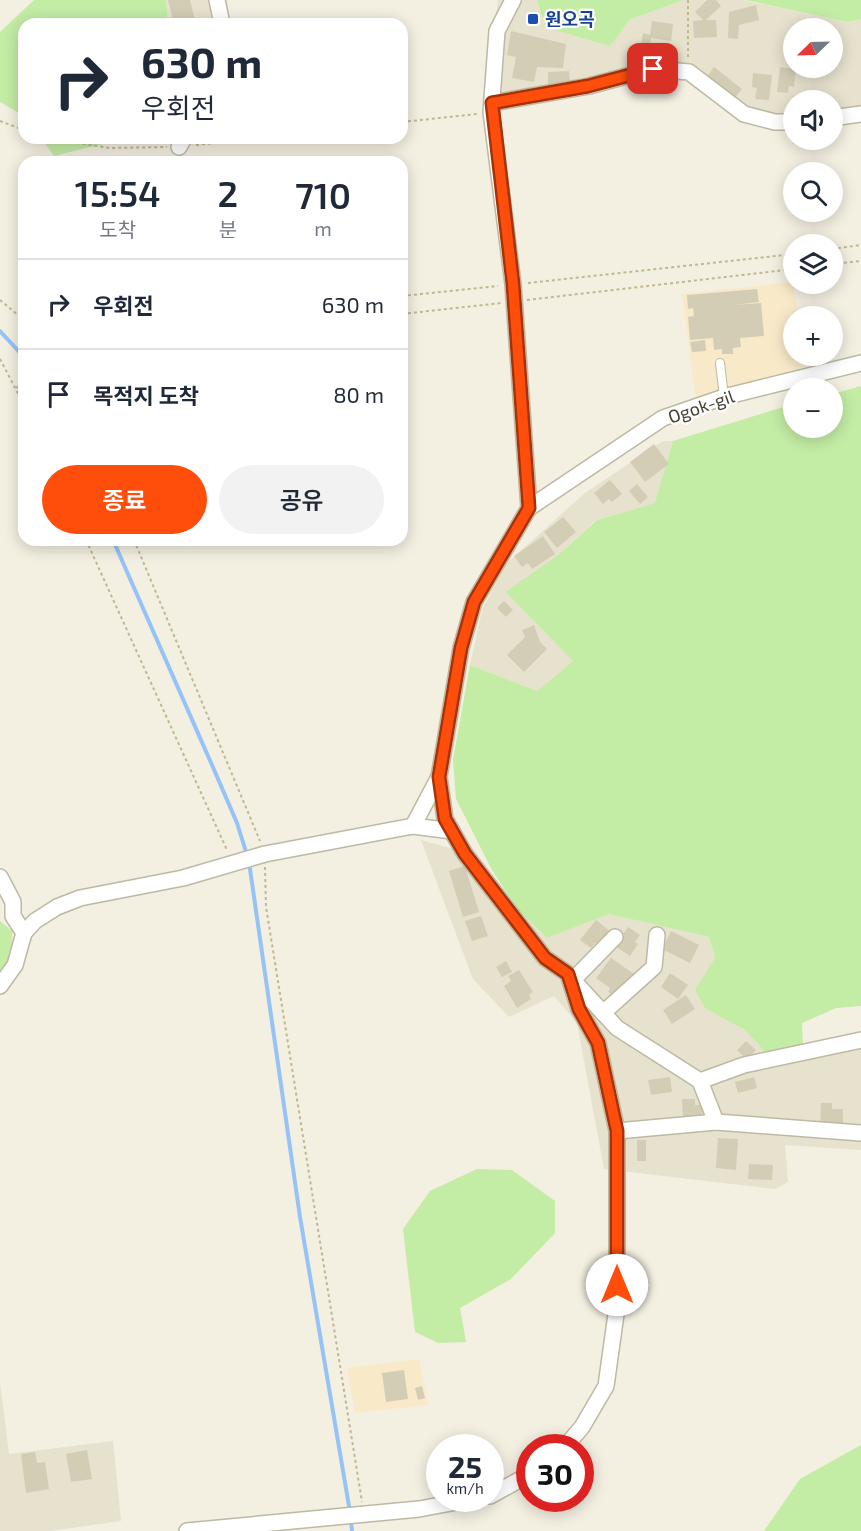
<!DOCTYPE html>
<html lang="ko">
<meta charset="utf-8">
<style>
:root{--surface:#fff;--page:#f2f2f3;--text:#1f2937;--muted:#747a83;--line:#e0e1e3;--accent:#ff4e0c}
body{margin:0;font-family:"Exo 2","Noto Sans KR",sans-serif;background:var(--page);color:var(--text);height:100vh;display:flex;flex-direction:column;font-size:22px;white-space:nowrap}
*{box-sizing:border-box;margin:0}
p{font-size:20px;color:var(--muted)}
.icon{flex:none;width:33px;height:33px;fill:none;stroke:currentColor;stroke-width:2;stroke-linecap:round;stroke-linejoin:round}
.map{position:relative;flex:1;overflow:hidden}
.sheet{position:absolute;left:18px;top:156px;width:390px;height:390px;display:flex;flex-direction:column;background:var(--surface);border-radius:18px;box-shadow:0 3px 15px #0003}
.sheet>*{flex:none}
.top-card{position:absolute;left:18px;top:18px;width:390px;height:126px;border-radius:18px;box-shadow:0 3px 15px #0003;background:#fff;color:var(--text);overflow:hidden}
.needle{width:39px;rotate:247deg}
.fabs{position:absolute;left:783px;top:18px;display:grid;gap:12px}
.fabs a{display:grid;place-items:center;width:60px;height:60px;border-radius:50%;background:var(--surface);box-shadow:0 3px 15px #0003;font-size:30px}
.speed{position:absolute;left:426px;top:1434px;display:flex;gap:12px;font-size:30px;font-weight:700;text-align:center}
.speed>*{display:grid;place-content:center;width:78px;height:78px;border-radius:50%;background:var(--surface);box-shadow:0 3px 15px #0003;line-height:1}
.speed small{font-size:15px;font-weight:400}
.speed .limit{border:9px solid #d22;background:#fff;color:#111}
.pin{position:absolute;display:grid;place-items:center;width:51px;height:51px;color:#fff;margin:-26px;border-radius:12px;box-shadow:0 3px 9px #0006}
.me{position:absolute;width:66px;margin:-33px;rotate:0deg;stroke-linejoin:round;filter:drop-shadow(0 0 4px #0008)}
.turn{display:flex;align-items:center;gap:21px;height:126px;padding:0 24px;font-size:27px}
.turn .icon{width:78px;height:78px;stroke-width:2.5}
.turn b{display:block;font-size:42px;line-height:51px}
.eta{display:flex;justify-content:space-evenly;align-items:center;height:102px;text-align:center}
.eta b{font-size:36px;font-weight:600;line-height:42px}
.button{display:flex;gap:12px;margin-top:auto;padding:12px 24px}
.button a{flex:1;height:69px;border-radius:36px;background:var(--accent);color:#fff;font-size:24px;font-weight:600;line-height:69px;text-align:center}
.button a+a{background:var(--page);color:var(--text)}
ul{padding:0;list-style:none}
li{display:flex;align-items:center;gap:18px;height:90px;padding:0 24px;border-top:2px solid var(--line)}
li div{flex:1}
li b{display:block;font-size:22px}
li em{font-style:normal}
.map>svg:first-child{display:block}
.residential{fill:#e7e2ce;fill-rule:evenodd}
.commercial{fill:#f8eac9}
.green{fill:#c3eca5}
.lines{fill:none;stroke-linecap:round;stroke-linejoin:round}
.stream{stroke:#96c3f7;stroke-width:4}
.building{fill:#d4cdb5}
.service-casing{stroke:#beb9a3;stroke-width:10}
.minor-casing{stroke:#beb9a3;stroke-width:18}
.path{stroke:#c2b793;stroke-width:2;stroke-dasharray:3 3;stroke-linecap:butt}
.service{stroke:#fff;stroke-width:8}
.minor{stroke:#fff;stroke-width:15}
.route-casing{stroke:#a63308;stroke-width:15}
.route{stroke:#ff4e0c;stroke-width:10}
.transit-dot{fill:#1a4fb4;stroke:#fff;stroke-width:2}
.labels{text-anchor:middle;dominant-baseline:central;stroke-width:4.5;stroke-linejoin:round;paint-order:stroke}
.transit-label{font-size:18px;font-weight:bold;fill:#164399;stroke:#fff;text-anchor:start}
.street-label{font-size:18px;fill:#443f31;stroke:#fff}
</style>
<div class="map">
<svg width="861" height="1531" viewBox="0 0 861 1531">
<rect width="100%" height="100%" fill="#f3efe1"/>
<!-- residential -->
<g class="residential">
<path d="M166 0H227L229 24H168Z"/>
<path d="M498 0H537L545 27 629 20 683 0H741L848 22 861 19V120L833 123 832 100H794L793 125 747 123 690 79 665 75 567 95 485 108ZM794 28H832V68H794Z"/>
<path d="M663 441H673L656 503 596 520 558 555 573 661 537 691 470 665 482 610 506 564 585 493Z"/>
<path d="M421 840 453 849 547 938 609 914 709 937 715 958 705 1008 746 1031 766 1053 861 1034V1150L785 1145 788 1182 775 1189 604 1169 577 1023 554 996 509 1017 473 979Z"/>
<path d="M0 1382 9 1454 113 1441 121 1521 50 1531H0Z"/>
</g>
<!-- commercial -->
<g class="commercial">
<path d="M793 282 798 316H794V356H803L804 366 696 401 682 294Z"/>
<path d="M419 1359 428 1405 355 1413 347 1368Z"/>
</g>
<!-- green -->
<g class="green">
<path d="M34 0H166L168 24H24V116L0 102V32Z"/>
<path d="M537 0H683L629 20 610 46 545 27Z"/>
<path d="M745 0H861V19L848 22Z"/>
<path d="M41 138H127L54 156Z"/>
<path d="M861 386V1006L836 1008 802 1023 803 1047 766 1053 746 1031 705 1008 695 990 715 958 709 937 609 914 547 938 518 910 492 870 456 799 453 760 470 665 537 691 573 661 506 592 558 555 597 520 655 503 673 441 793 404 794 428H832L833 394Z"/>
<path d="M0 921 12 931 13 957 0 975Z"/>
<path d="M477 1169 512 1170 555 1201V1233L511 1279 460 1308 466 1342 438 1343 415 1332 403 1229 430 1191Z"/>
<path d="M861 1445V1531H764L800 1479Z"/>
</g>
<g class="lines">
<!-- stream -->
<g class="stream">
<path d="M0 331 24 357"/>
<path d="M113 540 212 765 237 823 247 855"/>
<path d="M249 862 300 1217 350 1512"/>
<path d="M351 1520 352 1531"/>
</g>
</g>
<!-- building -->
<g class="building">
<path d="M168 0H190L196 24H174Z"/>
<path d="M707 0H716L721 6 706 20H716L717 37 694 38 693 21 703 20 695 12Z"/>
<path d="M756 5 759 20 739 25 738 39 728 38 729 12Z"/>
<path d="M652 21 673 24 671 41 651 38 649 52 640 50 643 33 650 35Z"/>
<path d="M511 31 566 44 563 68 537 67 534 82 512 78 516 57 507 55Z"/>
<path d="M714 67 742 89 734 99 706 78Z"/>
<path d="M780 67 796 69 794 87 789 86 788 93 777 92Z"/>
<path d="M569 71 570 83 548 84V72Z"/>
<path d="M753 73 772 75 769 100 755 99 757 88 752 87Z"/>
<path d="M757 289 759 302 734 305 761 303 764 336 740 338 741 347 733 348V354H722V349L714 350 713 338 690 340 688 317 694 316 693 308 688 309 687 295Z"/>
<path d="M705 340 706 351 692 352 690 342Z"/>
<path d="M654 444 669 464 645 482 630 462Z"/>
<path d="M610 480 622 494 612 502 609 499 603 504 594 493Z"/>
<path d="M637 484 648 497 640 504 629 491Z"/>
<path d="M563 517 576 532 557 548 544 532Z"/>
<path d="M543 536 555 554 532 569 528 563 522 567 514 556Z"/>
<path d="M504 601 513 610 506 617 497 608Z"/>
<path d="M534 625 540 642 547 649 524 672 507 655 525 637 522 630Z"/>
<path d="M465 866 479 912 463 917 449 871Z"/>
<path d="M481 916 488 936 472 941 465 921Z"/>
<path d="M596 920 612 933 601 947 595 943 591 948 580 940Z"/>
<path d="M628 927 640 935 635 942 638 944 630 956 615 946Z"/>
<path d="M671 931 699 945 690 963 662 949Z"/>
<path d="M611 958 634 974 617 998 608 992 610 988 596 978Z"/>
<path d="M506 961 512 972 502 977 496 967Z"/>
<path d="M519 970 533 992 529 995 531 999 517 1008 504 986 511 981 508 976Z"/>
<path d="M670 973 688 985 678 999 661 987Z"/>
<path d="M686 995 695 1009 672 1024 663 1010Z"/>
<path d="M746 1041 756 1050 747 1060 737 1050Z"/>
<path d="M670 1077 672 1092 651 1095 648 1080Z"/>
<path d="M754 1077 757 1088 738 1093 735 1082Z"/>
<path d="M682 1099H695V1105H702V1122L683 1123Z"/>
<path d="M821 1103H832V1109H843V1129L820 1128Z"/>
<path d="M718 1138 738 1139 736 1170 716 1168Z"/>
<rect x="637" y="1140" width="9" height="21"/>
<path d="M749 1164 773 1165 772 1180 748 1179Z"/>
<path d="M404 1370 408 1399 386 1402 382 1373Z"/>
<path d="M422 1386 425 1398 418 1400 415 1388Z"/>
<path d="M87 1450 92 1479 71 1482 66 1454Z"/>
<path d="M35 1452 37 1463 45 1462 49 1489 26 1493 21 1454Z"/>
</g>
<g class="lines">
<defs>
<path id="service" d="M720 363 724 397"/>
<g id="minor">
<path d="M217 0 222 24"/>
<path d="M513 0 497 31 491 112 513 284 529 508 474 602 461 648 439 777 445 819 465 854 545 958 568 974 579 1009 598 1043 617 1131V1307L606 1386 582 1427 564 1448"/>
<path d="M492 103 589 86 653 69 689 72 744 114 775 122H794"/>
<path d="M832 118 861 114"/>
<path d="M179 147 184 138"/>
<path d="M529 508 663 418 724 397 861 363"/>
<path d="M413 826 439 777"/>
<path d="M0 877 13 902V916L24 933"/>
<path d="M572 979 617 1028 700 1081 744 1065 861 1040"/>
<path d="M573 980 615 937"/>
<path d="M0 986 15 965 24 933 35 921 57 907 80 898 183 878 265 854 413 826 452 831"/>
<path d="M603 1013 654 967 657 935"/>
<path d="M700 1081 716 1122"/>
<path d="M617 1131 716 1122 861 1133"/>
<path d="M490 1496 530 1474"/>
<path d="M187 1531 419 1509 478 1498"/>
</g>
</defs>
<!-- service casing -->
<use href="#service" class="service-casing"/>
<!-- minor casing -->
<use href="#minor" class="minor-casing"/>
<!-- path -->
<g class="path">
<path d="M688 57V0"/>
<path d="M0 121 24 130"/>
<path d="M402 122 477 114"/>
<path d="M47 138 109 148 167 147"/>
<path d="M196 145 257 138"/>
<path d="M832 249 861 245"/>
<path d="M832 264 861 261"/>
<path d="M528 283 794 254"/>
<path d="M402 296 498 286"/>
<path d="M0 300 24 320"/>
<path d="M527 300 794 269"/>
<path d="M402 314 501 303"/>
<path d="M0 359 24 405"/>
<path d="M16 388 24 382"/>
<path d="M86 540 227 850"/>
<path d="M134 540 260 841"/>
<path d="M265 867 266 907 362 1502"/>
</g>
<!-- service -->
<use href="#service" class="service"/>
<!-- minor -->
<use href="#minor" class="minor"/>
</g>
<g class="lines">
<defs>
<path id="route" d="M617 1285V1131L598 1043 579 1009 568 974 545 958 465 854 445 819 439 777 461 648 474 602 529 508 513 284 492 103 588 86 653 69"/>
</defs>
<!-- route casing -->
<use href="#route" class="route-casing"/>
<!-- route -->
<use href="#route" class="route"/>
</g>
<!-- markers -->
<rect class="transit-dot" x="527" y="13" width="12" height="12" rx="3"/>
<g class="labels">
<!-- transit labels -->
<g class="transit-label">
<text x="545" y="19">원오곡</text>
</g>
<!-- street labels -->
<g class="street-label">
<text transform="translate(701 406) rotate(-19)">Ogok-gil</text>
</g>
</g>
</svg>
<div class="fabs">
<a><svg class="needle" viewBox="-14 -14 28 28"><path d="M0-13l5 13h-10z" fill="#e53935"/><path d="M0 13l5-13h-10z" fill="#747a83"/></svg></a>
<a><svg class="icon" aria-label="sound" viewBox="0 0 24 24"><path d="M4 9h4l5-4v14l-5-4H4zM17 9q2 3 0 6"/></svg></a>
<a><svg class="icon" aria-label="search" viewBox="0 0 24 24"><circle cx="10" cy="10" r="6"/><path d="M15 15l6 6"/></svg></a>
<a><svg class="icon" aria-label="layers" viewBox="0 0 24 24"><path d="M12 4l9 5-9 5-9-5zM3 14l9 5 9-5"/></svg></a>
<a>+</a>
<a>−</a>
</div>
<div class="speed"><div>25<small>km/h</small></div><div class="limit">30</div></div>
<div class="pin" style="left:653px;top:69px;background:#d93025"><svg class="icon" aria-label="arrive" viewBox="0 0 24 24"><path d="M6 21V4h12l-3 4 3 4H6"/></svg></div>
<svg class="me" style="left:617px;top:1285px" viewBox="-20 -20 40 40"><circle r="19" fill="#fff"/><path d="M0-13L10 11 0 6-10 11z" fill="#ff4e0c"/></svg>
<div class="top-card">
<div class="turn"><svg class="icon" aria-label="right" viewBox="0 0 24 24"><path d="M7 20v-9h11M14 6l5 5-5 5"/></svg><div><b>630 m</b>우회전</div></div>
</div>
<section class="sheet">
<div class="eta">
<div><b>15:54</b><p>도착</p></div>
<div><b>2</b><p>분</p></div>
<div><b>710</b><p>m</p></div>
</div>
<ul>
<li><svg class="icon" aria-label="right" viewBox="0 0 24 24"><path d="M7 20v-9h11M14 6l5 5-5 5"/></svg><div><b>우회전</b></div><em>630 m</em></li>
<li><svg class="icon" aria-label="arrive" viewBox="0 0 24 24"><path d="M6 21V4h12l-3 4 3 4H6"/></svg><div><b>목적지 도착</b></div><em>80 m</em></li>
</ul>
<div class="button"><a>종료</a><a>공유</a></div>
</section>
</div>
